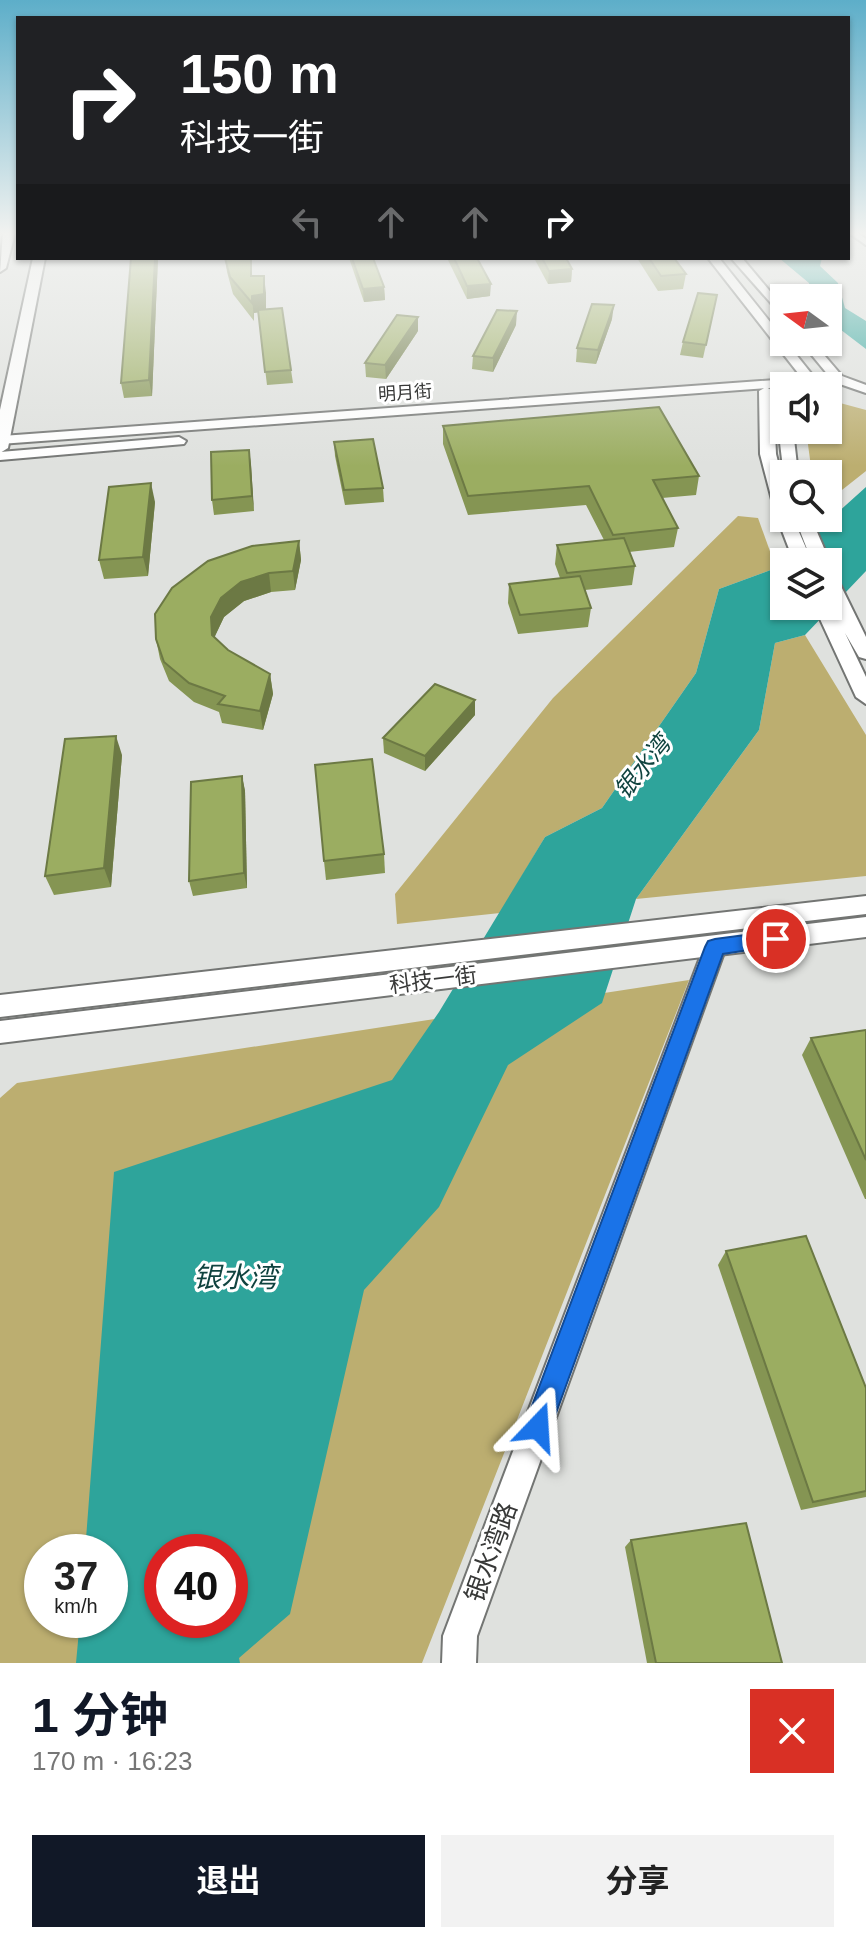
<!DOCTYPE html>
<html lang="zh">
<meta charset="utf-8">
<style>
:root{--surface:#fff;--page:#f2f2f2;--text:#222;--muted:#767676;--accent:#111827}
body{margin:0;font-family:Helvetica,"Noto Sans SC",sans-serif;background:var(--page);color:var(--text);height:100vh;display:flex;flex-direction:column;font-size:30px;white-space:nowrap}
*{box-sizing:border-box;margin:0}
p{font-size:26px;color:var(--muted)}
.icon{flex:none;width:44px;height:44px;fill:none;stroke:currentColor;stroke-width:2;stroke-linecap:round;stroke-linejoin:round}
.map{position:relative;height:1663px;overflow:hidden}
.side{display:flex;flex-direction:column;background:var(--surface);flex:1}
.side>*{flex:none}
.guide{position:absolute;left:16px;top:16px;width:834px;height:244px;border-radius:0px;box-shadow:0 2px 6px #0004;background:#202124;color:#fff;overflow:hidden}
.needle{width:52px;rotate:285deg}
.buttons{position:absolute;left:770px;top:284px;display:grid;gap:16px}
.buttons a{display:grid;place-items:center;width:72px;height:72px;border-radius:0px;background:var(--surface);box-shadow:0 2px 6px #0004;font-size:40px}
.speed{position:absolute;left:24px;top:1534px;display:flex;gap:16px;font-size:40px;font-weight:700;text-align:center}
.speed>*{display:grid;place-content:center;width:104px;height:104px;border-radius:50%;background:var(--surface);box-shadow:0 2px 6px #0004;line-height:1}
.speed small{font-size:20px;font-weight:400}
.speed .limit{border:12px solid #d22;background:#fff;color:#111}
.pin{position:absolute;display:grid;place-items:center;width:68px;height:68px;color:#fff;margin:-34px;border:4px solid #fff;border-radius:50%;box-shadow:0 2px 8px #0007}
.me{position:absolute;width:88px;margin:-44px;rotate:20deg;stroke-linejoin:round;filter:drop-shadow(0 0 6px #0008)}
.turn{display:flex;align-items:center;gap:28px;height:168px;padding:0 32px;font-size:36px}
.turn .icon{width:104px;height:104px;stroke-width:2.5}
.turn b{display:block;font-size:56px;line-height:68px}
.lanes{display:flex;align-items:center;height:76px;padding:0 32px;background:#0003;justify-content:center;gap:40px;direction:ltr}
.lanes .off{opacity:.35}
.round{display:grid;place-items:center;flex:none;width:84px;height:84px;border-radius:0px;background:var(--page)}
.summary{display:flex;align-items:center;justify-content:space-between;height:136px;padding:0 32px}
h1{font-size:48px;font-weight:700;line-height:60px;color:var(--accent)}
.action{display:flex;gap:16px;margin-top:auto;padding:16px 32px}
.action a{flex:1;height:92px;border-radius:0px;background:var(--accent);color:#fff;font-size:32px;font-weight:700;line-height:92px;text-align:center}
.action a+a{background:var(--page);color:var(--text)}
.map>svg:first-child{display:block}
.green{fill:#bcae70;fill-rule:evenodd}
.water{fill:#2ea49b;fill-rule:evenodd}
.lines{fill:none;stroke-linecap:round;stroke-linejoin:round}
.minor-casing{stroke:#737573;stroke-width:4}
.tertiary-casing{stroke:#737573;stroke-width:4}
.secondary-casing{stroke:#737573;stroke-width:4}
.primary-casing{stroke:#737573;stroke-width:4}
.minor{fill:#fff;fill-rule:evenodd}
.tertiary{fill:#fff;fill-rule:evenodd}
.secondary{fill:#fff;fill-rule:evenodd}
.primary{fill:#fff;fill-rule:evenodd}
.wall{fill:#859553}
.shaded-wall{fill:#6c7944}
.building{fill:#9bad61;stroke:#6c7944;stroke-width:2}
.route{fill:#1a73e8;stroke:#114b97;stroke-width:2}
.labels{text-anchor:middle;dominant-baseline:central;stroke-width:6;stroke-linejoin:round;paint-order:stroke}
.far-street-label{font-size:18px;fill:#383938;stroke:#fff}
.street-label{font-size:22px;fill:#383938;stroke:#fff}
.water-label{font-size:24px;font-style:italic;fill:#10433f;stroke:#fff}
.near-street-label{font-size:26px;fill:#383938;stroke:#fff}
.near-water-label{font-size:28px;font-style:italic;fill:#10433f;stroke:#fff}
</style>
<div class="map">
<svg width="866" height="1663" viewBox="0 0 866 1663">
<rect width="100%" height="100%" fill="#dfe1de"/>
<!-- green -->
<g class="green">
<path d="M829 400 866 410V471L828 501V474H812L806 430H828Z"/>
<path d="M738 516 758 518 776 568 719 589 696 673 602 808 545 837 500 913 397 924 395 894 553 698Z"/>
<path d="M805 635 866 735V876L636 899 759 730 775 643Z"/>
<path d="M689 980 422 1663H0V1098L17 1083ZM42 1552H110V1620H42ZM162 1552H230V1620H162Z"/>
</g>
<!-- water -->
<g class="water">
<path d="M779 258H822L820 266 838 283 845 308 866 321V349L828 320V298H812L809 283Z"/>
<path d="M866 487V571L805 635 775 643 759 730 636 899 602 1003 508 1065 439 1207 364 1290 290 1614 239 1658 240 1663H76L80 1620H110V1552H85L114 1172 392 1080 439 1012 545 837 602 808 696 673 719 589 776 568ZM784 562H828V606H784ZM162 1552H230V1620H162Z"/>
</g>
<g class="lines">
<defs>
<path id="minor" d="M849 233H858L866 239V245Z"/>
<g id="tertiary">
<path d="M708 258H719L814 377 829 376 801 342H813L842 376 866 385V393L837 383 0 444 2 436 802 378Z"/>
<path d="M731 258H742L784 308V318Z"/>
<path d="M179 437 186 441 184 444 0 460V452Z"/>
<path d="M715 938 723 941 726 947 477 1636 476 1663H442L443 1636 704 947 707 941Z"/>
</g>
<g id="secondary">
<path d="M766 387 773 391 776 454 784 485V518H793L812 562H794L776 515 760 454 759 391Z"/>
<path d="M781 387 784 388V430H793L798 474H784V477L774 391Z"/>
<path d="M795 518H811L830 562 828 564 812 562Z"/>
<path d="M828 573 837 578 866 637V659L859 657 845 633 866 677V704L856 697 814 606H828Z"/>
<path d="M866 896V914L0 1017V995Z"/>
<path d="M866 917V937L0 1043V1021Z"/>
</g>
<g id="primary">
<path d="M3 233H15L6 268 0 272Z"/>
<path d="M33 258H45L8 448 0 453V410Z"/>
</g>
</defs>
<!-- minor casing -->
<use href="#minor" class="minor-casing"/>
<!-- tertiary casing -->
<use href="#tertiary" class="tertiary-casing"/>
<!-- secondary casing -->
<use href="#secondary" class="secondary-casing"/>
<!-- primary casing -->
<use href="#primary" class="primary-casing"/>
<!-- minor -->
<use href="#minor" class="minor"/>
<!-- tertiary -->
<use href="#tertiary" class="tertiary"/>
<!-- secondary -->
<use href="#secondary" class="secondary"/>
<!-- primary -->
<use href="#primary" class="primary"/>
</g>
<!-- wall -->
<g class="wall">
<path d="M131 258H158L152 396 124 398 121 383Z"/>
<path d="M225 258 253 276 266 293V309L291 370 293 383 267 385 258 312 254 313V321L233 294 227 272Z"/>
<path d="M349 258H373L384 287 385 300 364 302Z"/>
<path d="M447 258H477L490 296 467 299Z"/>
<path d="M534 258H566L572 269 571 282 548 284Z"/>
<path d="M637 258H674L686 274 683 289 658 291Z"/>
<path d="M717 295 703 358 680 355 683 342Z"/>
<path d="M612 319 596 364 576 362 577 348Z"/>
<path d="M516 325 493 372 472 369 473 356Z"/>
<path d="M418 331 386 379 366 377 365 363Z"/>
<path d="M443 426 699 476 696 495 662 498 678 528 674 547 629 552 635 566 632 585 585 590 591 608 588 627 518 634 508 603 509 584 560 578 555 564 557 545 604 540 586 505 468 515 443 444Z"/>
<path d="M334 442 383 488 384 502 345 505 335 456Z"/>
<path d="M249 450 254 511 214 515 212 500Z"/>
<path d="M155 502 148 576 104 579 99 560Z"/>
<path d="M299 541 301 560 295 590 271 592 244 601 224 617 215 636V638L228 650 270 674 273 694 263 730 222 723 219 712 194 702 169 681 160 659 156 639Z"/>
<path d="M475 715 425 771 384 753 383 738Z"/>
<path d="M122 755 111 887 54 895 45 876Z"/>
<path d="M242 776 245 791 247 888 193 896 189 881Z"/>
<path d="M384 854 385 873 326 880 324 861Z"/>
<path d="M866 1030V1199H865L802 1055 811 1038Z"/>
<path d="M726 1251 866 1388V1497L801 1510 718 1265Z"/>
<path d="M631 1540 782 1663H647L625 1547Z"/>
</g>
<!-- shaded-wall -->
<g class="shaded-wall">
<path d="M155 258H158L152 396 149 380Z"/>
<path d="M572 269 571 282 548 284 549 271Z"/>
<path d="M264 276 266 293V311L254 313V321L252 296Z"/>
<path d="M491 284 490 296 467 299V286Z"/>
<path d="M384 287 385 300 364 302 363 289Z"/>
<path d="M614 305 612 319 596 364 598 350Z"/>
<path d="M517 311 516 325 493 372V358Z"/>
<path d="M418 317V331L386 379 385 365Z"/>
<path d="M249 450 251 464 254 511 252 496Z"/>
<path d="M151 483 155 502 148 576 143 557Z"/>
<path d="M299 541 301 560 295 590 293 571Z"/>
<path d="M269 573 271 592 244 601 224 617 215 636 216 654 212 635 211 617 221 598 241 582Z"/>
<path d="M270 674 273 694 263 730 260 711Z"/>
<path d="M475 700V715L425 771V756Z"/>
<path d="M116 736 122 755 111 887 104 868Z"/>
<path d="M242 776 245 791 247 888 244 873Z"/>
</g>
<!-- building -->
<g class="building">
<path d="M131 258H155L149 380 121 383Z"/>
<path d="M225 258H251V276H264V294L252 296V303L230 277Z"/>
<path d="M352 258H373L384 287 363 289Z"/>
<path d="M454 258H477L491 284 467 286Z"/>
<path d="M542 258H566L572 269 549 271Z"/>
<path d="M649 258H674L686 274 661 276Z"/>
<path d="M698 293 717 295 706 345 683 342Z"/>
<path d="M592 304 614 305 598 350 577 348Z"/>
<path d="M282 308 291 370 265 372 258 310Z"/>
<path d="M497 310 517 311 493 358 473 356Z"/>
<path d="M397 315 418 317 385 365 365 363Z"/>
<path d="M659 407 699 476 653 480 678 528 613 535 589 486 468 496 443 426Z"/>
<path d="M373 439 383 488 344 490 334 442Z"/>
<path d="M249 450 252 496 212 500 211 452Z"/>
<path d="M151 483 143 557 99 560 109 487Z"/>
<path d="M624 538 635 566 567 573 557 545Z"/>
<path d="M299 541 293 571 269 573 241 582 221 598 211 617 212 635 228 650 270 674 260 711 218 704 225 696 189 683 164 662 156 639 155 614 172 588 208 561 252 546Z"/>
<path d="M580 576 591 608 520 615 509 584Z"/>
<path d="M435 684 475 700 425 756 383 738Z"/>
<path d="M116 736 104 868 45 876 65 739Z"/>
<path d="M372 759 384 854 324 861 315 765Z"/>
<path d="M242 776 244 873 189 881 191 782Z"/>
<path d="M866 1030V1160L811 1038Z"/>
<path d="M806 1236 866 1388V1491L813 1502 726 1251Z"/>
<path d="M746 1523 782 1663H656L631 1540Z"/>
</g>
<!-- sky -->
<linearGradient id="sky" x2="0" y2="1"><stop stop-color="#5daec9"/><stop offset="0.5" stop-color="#f1f2f0"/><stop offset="1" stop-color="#f1f2f0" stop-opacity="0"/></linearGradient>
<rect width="866" height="466" fill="url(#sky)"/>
<!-- route -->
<path class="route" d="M776 931 783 933 785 939 783 945 723 954 551 1427 547 1436 538 1440 528 1436 524 1427 705 947 708 941 715 939Z"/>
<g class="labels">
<!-- far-street labels -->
<g class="far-street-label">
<text transform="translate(405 393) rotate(-4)">明月街</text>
</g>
<!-- street labels -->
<g class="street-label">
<text transform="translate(433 980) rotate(-7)">科技一街</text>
</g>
<!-- water labels -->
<g class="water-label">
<text transform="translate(642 767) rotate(-51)">银水湾</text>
</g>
<!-- near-street labels -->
<g class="near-street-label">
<text transform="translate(491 1552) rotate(-70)">银水湾路</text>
</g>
<!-- near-water labels -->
<g class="near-water-label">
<text x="235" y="1277">银水湾</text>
</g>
</g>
</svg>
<div class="buttons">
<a><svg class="needle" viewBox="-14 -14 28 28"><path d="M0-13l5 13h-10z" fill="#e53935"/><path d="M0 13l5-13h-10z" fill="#767676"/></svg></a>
<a><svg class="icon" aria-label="sound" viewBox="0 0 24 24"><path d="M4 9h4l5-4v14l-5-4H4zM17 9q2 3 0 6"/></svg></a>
<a><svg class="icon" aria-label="search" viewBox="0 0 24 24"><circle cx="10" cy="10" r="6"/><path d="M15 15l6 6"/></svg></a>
<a><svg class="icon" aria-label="layers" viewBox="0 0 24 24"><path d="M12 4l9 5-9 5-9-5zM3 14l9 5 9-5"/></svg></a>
</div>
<div class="speed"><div>37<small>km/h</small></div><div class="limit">40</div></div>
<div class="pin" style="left:776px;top:939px;background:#d93025"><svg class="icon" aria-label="arrive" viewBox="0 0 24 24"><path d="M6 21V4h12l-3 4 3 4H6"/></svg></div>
<svg class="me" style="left:538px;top:1427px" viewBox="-20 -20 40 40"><path d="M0-17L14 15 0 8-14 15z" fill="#1a73e8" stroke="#fff" stroke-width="4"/></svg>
<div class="guide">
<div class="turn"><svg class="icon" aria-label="right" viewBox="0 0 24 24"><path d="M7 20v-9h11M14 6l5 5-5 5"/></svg><div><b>150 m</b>科技一街</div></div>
<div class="lanes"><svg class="icon off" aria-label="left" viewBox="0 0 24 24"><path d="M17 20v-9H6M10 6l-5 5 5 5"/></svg><svg class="icon off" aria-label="ahead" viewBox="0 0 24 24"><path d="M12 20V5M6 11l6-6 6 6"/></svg><svg class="icon off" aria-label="ahead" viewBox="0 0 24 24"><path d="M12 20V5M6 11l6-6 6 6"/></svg><svg class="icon" aria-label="right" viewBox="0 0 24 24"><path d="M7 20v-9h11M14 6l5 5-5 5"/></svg></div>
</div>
</div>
<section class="side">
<div class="summary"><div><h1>1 分钟</h1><p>170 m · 16:23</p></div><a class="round" style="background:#d93025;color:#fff"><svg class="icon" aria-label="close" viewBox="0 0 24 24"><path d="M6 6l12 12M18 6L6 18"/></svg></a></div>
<div class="action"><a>退出</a><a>分享</a></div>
</section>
